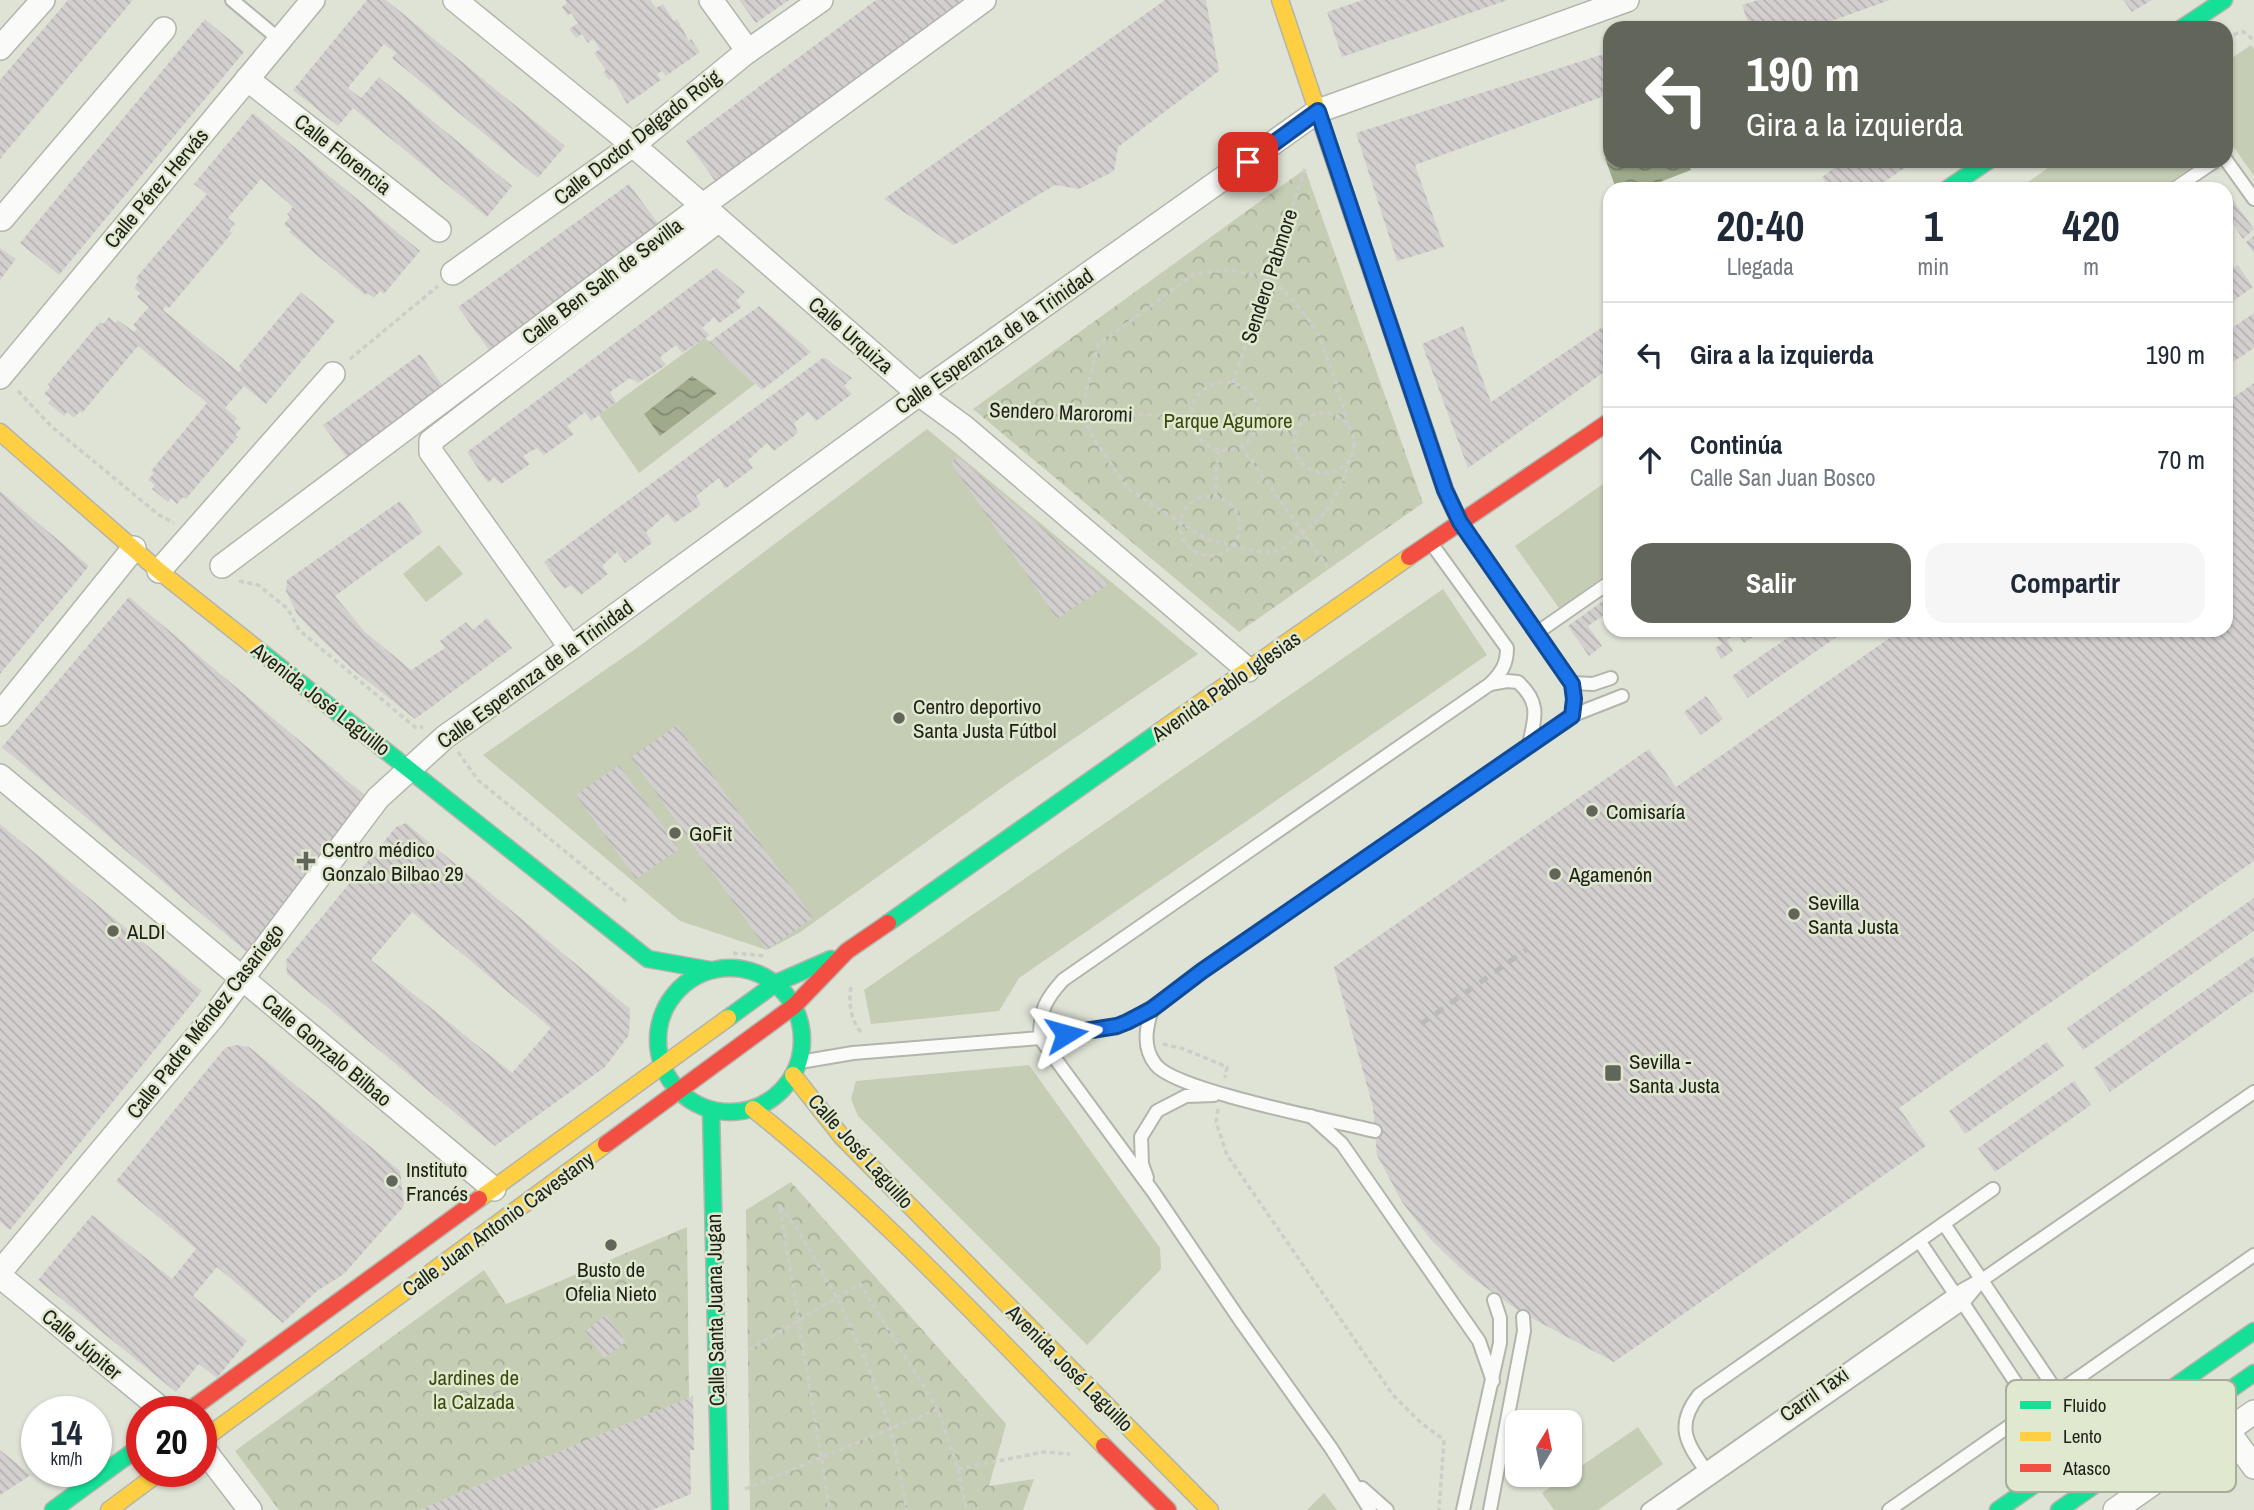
<!DOCTYPE html>
<html lang="es">
<meta charset="utf-8">
<style>
:root{--surface:#fff;--page:#f6f6f7;--text:#1f2937;--muted:#747a83;--line:#e0e1e3;--accent:#62655a}
body{margin:0;font-family:"Archivo Narrow",sans-serif;background:var(--page);color:var(--text);height:100vh;display:flex;flex-direction:column;font-size:26px;white-space:nowrap}
*{box-sizing:border-box;margin:0}
p{font-size:23px;color:var(--muted)}
.icon{flex:none;width:38px;height:38px;fill:none;stroke:currentColor;stroke-width:2;stroke-linecap:round;stroke-linejoin:round}
.map{position:relative;flex:1;overflow:hidden}
.details{position:absolute;left:1603px;top:182px;width:630px;height:455px;display:flex;flex-direction:column;background:var(--surface);border-radius:21px;box-shadow:0 2px 5px #0004}
.details>*{flex:none}
.banner{position:absolute;left:1603px;top:21px;width:630px;height:147px;border-radius:21px;box-shadow:0 2px 5px #0004;background:#62655a;color:#fff;overflow:hidden}
.needle{width:46px;rotate:10deg}
.fabs{position:absolute;left:1505px;top:1410px;display:grid;gap:14px}
.fabs a{display:grid;place-items:center;width:77px;height:77px;border-radius:14px;background:var(--surface);box-shadow:0 2px 5px #0004;font-size:35px}
.speed{position:absolute;left:21px;top:1396px;display:flex;gap:14px;font-size:35px;font-weight:700;text-align:center}
.speed>*{display:grid;place-content:center;width:91px;height:91px;border-radius:50%;background:var(--surface);box-shadow:0 2px 5px #0004;line-height:1}
.speed small{font-size:18px;font-weight:400}
.speed .limit{border:10px solid #d22;background:#fff;color:#111}
.pin{position:absolute;display:grid;place-items:center;width:60px;height:60px;color:#fff;margin:-30px;border-radius:14px;box-shadow:0 4px 10px #0006}
.me{position:absolute;width:77px;margin:-38px;rotate:82deg;stroke-linejoin:round;filter:drop-shadow(0 0 5px #0008)}
.turn{display:flex;align-items:center;gap:24px;height:147px;padding:0 28px;font-size:32px}
.turn .icon{width:91px;height:91px;stroke-width:2.5}
.turn b{display:block;font-size:49px;line-height:60px}
.eta{display:flex;justify-content:space-evenly;align-items:center;height:119px;text-align:center}
.eta b{font-size:42px;font-weight:700;line-height:49px}
.action{display:flex;gap:14px;margin-top:auto;padding:14px 28px}
.action a{flex:1;height:80px;border-radius:21px;background:var(--accent);color:#fff;font-size:28px;font-weight:700;line-height:80px;text-align:center}
.action a+a{background:var(--page);color:var(--text)}
ul{padding:0;list-style:none}
li{display:flex;align-items:center;gap:21px;height:105px;padding:0 28px;border-top:2px solid var(--line)}
li div{flex:1}
li b{display:block;font-size:26px}
li em{font-style:normal}
.map>svg:first-child{display:block}
.green{fill:#c5cdb4}
.park{fill:url(#park-crowns)}
.water{fill:url(#water-waves)}
.building{fill:url(#building-back-hatch);fill-rule:evenodd}
.lines{fill:none;stroke-linecap:round;stroke-linejoin:round}
.lane-casing{stroke:#b2b5ab;stroke-width:16}
.street-casing{stroke:#b2b5ab;stroke-width:26}
.fast-casing{stroke:#b2b5ab;stroke-width:19}
.slow-casing{stroke:#b2b5ab;stroke-width:19}
.jam-casing{stroke:#b2b5ab;stroke-width:19}
.path{stroke:#cccec9;stroke-width:3.5;stroke-dasharray:5 3.5;stroke-linecap:butt}
.lane{stroke:#fafbf9;stroke-width:12}
.street{stroke:#fafbf9;stroke-width:23}
.fast{stroke:#16e098;stroke-width:16}
.slow{stroke:#ffcf43;stroke-width:16}
.jam{stroke:#f24e42;stroke-width:16}
.rail{stroke:#babab7;stroke-width:5;stroke-dasharray:9 9;stroke-linecap:butt}
.route-casing{stroke:#114b97;stroke-width:18}
.route{stroke:#1a73e8;stroke-width:12}
.poi-dot{fill:#62655a;stroke:#e0e9d0;stroke-width:2.5}
.labels{text-anchor:middle;dominant-baseline:central;stroke-width:5;stroke-linejoin:round;paint-order:stroke}
.street-label{font-size:21px;fill:#1e2118;stroke:#e0e9d0}
.park-label{font-size:21px;fill:#3a4b0c;stroke:#e0e9d0}
.poi-label{font-size:21px;fill:#1e2118;stroke:#e0e9d0;text-anchor:start}
.key{fill:#e0e9d0;stroke:#a6ad99;stroke-width:2}
.key-label{font-size:19px;fill:#1e2118}
</style>
<div class="map">
<svg width="2254" height="1510" viewBox="0 0 2254 1510">
<defs>
<pattern id="park-crowns" width="20" height="18" patternUnits="userSpaceOnUse" patternTransform="scale(1.75)"><rect width="20" height="18" fill="#c5cdb4"/><path d="M2 6a3 3 0 1 1 6 0M12 15a3 3 0 1 1 6 0" fill="none" stroke="#a9b09a"/></pattern>
<pattern id="water-waves" width="16" height="10" patternUnits="userSpaceOnUse" patternTransform="scale(1.75)"><rect width="16" height="10" fill="#9faa8c"/><path d="M0 5q4-4 8 0t8 0" fill="none" stroke="#818a71"/></pattern>
<pattern id="building-back-hatch" width="6" height="6" patternUnits="userSpaceOnUse" patternTransform="scale(1.75)"><rect width="6" height="6" fill="#d4cfcf"/><path d="M-1 5l2 2M0 0l6 6M5-1l2 2" fill="none" stroke="#b6b1b1"/></pattern>
</defs>
<rect width="100%" height="100%" fill="#dfe3d6"/>
<!-- green -->
<g class="green">
<path d="M2251 45 2254 49V176L2226 136V62Z"/>
<path d="M2058 161H2200L2160 189H2018Z"/>
<path d="M705 338 755 384 639 473 599 415Z"/>
<path d="M927 429 1198 654 1010 782 799 933 767 950 680 921 483 755 641 645Z"/>
<path d="M1610 479V572L1559 608 1515 546Z"/>
<path d="M439 545 463 574 426 602 403 574Z"/>
<path d="M1443 589 1487 655 1019 978 999 1011 871 1024 864 990Z"/>
<path d="M1029 1065 1160 1248 1161 1269 1087 1345 858 1116 851 1099 856 1081Z"/>
<path d="M1638 1427 1663 1464 1598 1510H1554L1542 1493Z"/>
<path d="M1324 1493 1337 1510H1307Z"/>
</g>
<!-- park -->
<g class="park">
<path d="M1305 169 1423 503 1239 632 973 409Z"/>
<path d="M791 1182 1006 1424 989 1486 1034 1479 1023 1510H750L746 1210Z"/>
<path d="M687 1227 689 1398 419 1510H279L235 1451 484 1270 506 1304Z"/>
</g>
<!-- water -->
<g class="water">
<path d="M1610 156V161H1687L1691 170 1642 189H1616L1605 158Z"/>
<path d="M692 376 717 393 660 436 644 414Z"/>
</g>
<!-- building -->
<g class="building">
<path d="M68 0H133L0 159V80Z"/>
<path d="M367 0H386L565 146 538 178 392 58 396 53 384 44 348 88 361 98 379 77 512 186 487 217 353 108 338 126 293 90Z"/>
<path d="M565 0H650L656 8 663 4 674 21 677 19 689 41 691 39 700 52 666 76 662 71 657 74 661 80 627 104 612 78 609 80 603 72 606 70 594 53 600 49 593 39 588 43 582 34 576 38 569 29 578 23 571 13 568 16 562 7 567 3Z"/>
<path d="M739 0H789L756 23Z"/>
<path d="M876 0H962L716 182 686 141Z"/>
<path d="M1165 0H1206L1219 71 1118 147 1114 171 1079 189 1055 185 954 245 884 199Z"/>
<path d="M1363 0H1508L1342 57 1327 12Z"/>
<path d="M1758 0H1890L1812 28H1750L1742 5Z"/>
<path d="M2123 0H2152L2132 12Z"/>
<path d="M205 19 244 52 59 275 20 243Z"/>
<path d="M1610 52V94L1415 165 1444 247 1397 261 1356 133Z"/>
<path d="M253 113 420 251 384 294 380 291 374 298 367 293 365 295 289 232 291 230 284 224 290 217 287 214 293 207 261 179 228 218 235 224 229 231 232 233 169 308 166 306 163 310 239 372 242 368 239 366 301 292 335 321 266 404 244 386 225 408 237 418 234 422 241 428 235 435 238 437 186 499 183 497 177 504 171 498 168 502 152 489 155 485 148 480 154 473 151 471 207 403 138 346 82 413 80 411 74 418 67 412 64 416 48 403 51 399 44 394 50 387 48 384 100 322 103 324 109 317 115 323 118 320 134 332 137 329 133 325 149 307 137 297 140 293 134 288 139 280 136 278 207 194 194 184Z"/>
<path d="M1844 161H1915L1874 189H1830L1822 177Z"/>
<path d="M2205 182 2210 189H2194Z"/>
<path d="M629 184 660 226 489 350 458 307Z"/>
<path d="M2226 190 2254 229 2243 239 2226 214Z"/>
<path d="M2254 236V253L2246 242Z"/>
<path d="M0 248 16 259 0 280Z"/>
<path d="M2238 265 2253 287 2226 306V273Z"/>
<path d="M716 268 745 292 736 301 742 307 719 323 714 317 702 328 710 335 682 353 676 345 660 357 666 365 638 383 630 378 610 392 616 402 591 421 585 412 567 426 574 434 544 455 537 448 523 456 530 464 501 484 494 477 488 483 467 452Z"/>
<path d="M759 306 811 352 762 390 709 342Z"/>
<path d="M2254 313V348L2226 367V332Z"/>
<path d="M1610 322V368L1468 468 1422 344 1463 326 1491 402Z"/>
<path d="M420 354 445 389 348 459 323 425Z"/>
<path d="M824 357 852 378 844 386 852 394 816 421 808 412 794 423 798 433 774 451 767 443 748 460 753 468 725 489 719 478 696 496 701 505 675 523 667 514 646 532 652 543 625 563 617 552 602 566 608 574 581 595 571 585 564 589 544 562Z"/>
<path d="M2254 383V861L1899 1108 1926 1146 1614 1362 1522 1313 1468 1275 1432 1241 1402 1202 1377 1155 1373 1107 1334 967 1649 749 1676 787 1901 630H2226V403Z"/>
<path d="M958 457 1109 584 1057 619 951 463Z"/>
<path d="M0 491 89 566 0 674Z"/>
<path d="M400 501 423 532 335 596 365 632 411 670 445 648 440 641 466 622 473 630 487 618 512 648 415 719 350 667 312 630 297 614 286 591 287 580Z"/>
<path d="M1610 596V611L1588 626 1602 646 1589 656 1568 626Z"/>
<path d="M129 597 369 799 247 952 2 747Z"/>
<path d="M1715 630H1763L1744 643 1737 632 1727 640 1733 651 1721 659 1715 648 1722 644 1713 632Z"/>
<path d="M1799 630H1847L1748 698 1732 676Z"/>
<path d="M1706 696 1723 719 1701 735 1684 712Z"/>
<path d="M677 725 813 918 767 950 631 757Z"/>
<path d="M619 765 679 849 636 879 576 795Z"/>
<path d="M406 823 630 1009 629 1035 605 1067 495 1146 287 974 286 960 396 827ZM412 912 551 1028 512 1073 371 960Z"/>
<path d="M0 824 202 991 10 1230 0 1222Z"/>
<path d="M2254 898V931L2083 1050 2067 1028Z"/>
<path d="M2254 956V991L2110 1092 2094 1068Z"/>
<path d="M2047 1042 2064 1066 1965 1134 1949 1111Z"/>
<path d="M236 1045 249 1047 400 1171 404 1206 344 1274 317 1291 283 1323 217 1267 193 1296 247 1341 217 1378 199 1364 176 1392 38 1280 92 1215 172 1279 196 1249 116 1181 225 1048Z"/>
<path d="M2074 1081 2091 1105 1995 1172 1978 1148Z"/>
<path d="M606 1315 626 1342 604 1358 585 1331Z"/>
<path d="M693 1396 694 1450H690L691 1494 652 1510H419Z"/>
<path d="M0 1450 31 1475 0 1495Z"/>
</g>
<g class="lines">
<defs>
<g id="lane">
<path d="M232 0 280 40"/>
<path d="M2226 160 2254 199"/>
<path d="M2174 189 2215 161"/>
<path d="M1538 632 1610 582"/>
<path d="M1572 683 1593 684 1611 678"/>
<path d="M1490 684 1507 681 1518 682C1541 703 1535 717 1529 744"/>
<path d="M1571 716 1622 696"/>
<path d="M1152 1009C1146 1028 1142 1048 1156 1065 1177 1091 1335 1121 1375 1131"/>
<path d="M800 1062 853 1053 1040 1038 1117 1026C1141 1016 1160 1002 1181 986L1571 716 1574 699 1572 683 1460 522"/>
<path d="M1311 1116 1342 1144 1479 1341 1493 1381"/>
<path d="M1147 1178 1142 1164 1141 1137 1157 1111 1186 1096 1214 1095"/>
<path d="M1944 1224 2057 1392"/>
<path d="M1920 1242 1955 1294 1963 1303 2067 1460"/>
<path d="M1711 1478C1690 1447 1672 1429 1699 1395L1993 1189"/>
<path d="M1362 1488 1387 1510"/>
<path d="M1370 1510 1331 1448 1240 1320 1154 1193 1040 1038C1040 1010 1045 1000 1063 980L1490 684C1502 672 1507 664 1507 648L1431 543"/>
<path d="M1463 1510 1500 1343V1318L1494 1300"/>
<path d="M1490 1510 1524 1331 1523 1317"/>
<path d="M1648 1510 1955 1294 1975 1283"/>
<path d="M1665 1510 1963 1303 1982 1280 2254 1092"/>
<path d="M1889 1510 2254 1255"/>
</g>
<g id="street">
<path d="M455 0 633 145 919 394 964 427 1248 670"/>
<path d="M711 0 748 51"/>
<path d="M0 48 43 0"/>
<path d="M247 79 439 230"/>
<path d="M2 219 164 29"/>
<path d="M453 273 633 145 744 54 821 0"/>
<path d="M0 377 313 0"/>
<path d="M222 566 702 206 984 0"/>
<path d="M159 571 333 374"/>
<path d="M571 648 431 452V441L719 220"/>
<path d="M0 714 134 548"/>
<path d="M0 776 494 1189"/>
<path d="M0 1272 214 1016 378 798 445 737 571 648 919 394 1318 111 1627 0"/>
<path d="M0 1276 165 1412"/>
<path d="M2228 1431 2254 1467"/>
<path d="M201 1446 250 1510"/>
<path d="M2115 1510 2254 1412"/>
</g>
<g id="fast">
<path d="M2182 28 2224 0"/>
<path d="M1947 189 1988 161"/>
<path d="M256 648 648 959 710 970"/>
<path d="M888 923 1160 731"/>
<circle cx="730" cy="1040" r="72"/>
<path d="M728 1018 776 983 831 959"/>
<path d="M711 1110 720 1510"/>
<path d="M53 1510 142 1445"/>
<path d="M1998 1510 2254 1331"/>
<path d="M2059 1510 2254 1373"/>
</g>
<g id="slow">
<path d="M1280 0 1426 433"/>
<path d="M0 432 159 571 256 648"/>
<path d="M1160 731 1409 557"/>
<path d="M793 1075 842 1137 1210 1510"/>
<path d="M753 1109C880 1210 990 1331 1104 1446"/>
<path d="M479 1199 728 1018"/>
<path d="M201 1441 606 1144"/>
<path d="M109 1510 160 1472"/>
</g>
<g id="jam">
<path d="M1426 433 1445 490 1460 522"/>
<path d="M1409 557 1610 421"/>
<path d="M606 1144 794 1006 847 951 888 923"/>
<path d="M187 1412 479 1199"/>
<path d="M1104 1446 1168 1510"/>
</g>
</defs>
<!-- lane casing -->
<use href="#lane" class="lane-casing"/>
<!-- street casing -->
<use href="#street" class="street-casing"/>
<!-- fast casing -->
<use href="#fast" class="fast-casing"/>
<!-- slow casing -->
<use href="#slow" class="slow-casing"/>
<!-- jam casing -->
<use href="#jam" class="jam-casing"/>
<!-- path -->
<g class="path">
<path d="M2226 38 2242 31 2254 40"/>
<path d="M350 359 438 286"/>
<circle cx="1225" cy="416" r="34"/>
<path d="M1233 383 1305 169"/>
<path d="M18 391 51 426 159 515 174 523"/>
<path d="M977 409 1191 416"/>
<circle cx="1324" cy="443" r="30"/>
<path d="M1348 425 1335 379 1317 331 1293 300 1269 277 1228 270 1195 273 1098 345 1081 413 1092 436 1128 489 1206 539 1259 552 1279 551 1303 533 1326 512 1341 487 1352 453"/>
<path d="M1258 426 1296 433"/>
<path d="M1241 446 1329 569"/>
<circle cx="1210" cy="526" r="30"/>
<path d="M1215 497 1218 449"/>
<path d="M239 581 258 585 288 609 299 630 416 728 423 727"/>
<path d="M458 752 478 780 627 902"/>
<path d="M733 953 767 956"/>
<path d="M851 987C848 1002 851 1023 863 1034"/>
<path d="M1163 1044 1184 1049 1227 1067 1225 1078"/>
<path d="M1218 1109 1216 1122 1227 1155 1393 1395 1420 1422 1444 1440 1439 1510"/>
<path d="M780 1206 798 1230 837 1298 865 1359 891 1429 907 1510"/>
<path d="M780 1208 830 1510"/>
<path d="M749 1350 860 1284 938 1409 958 1469 967 1510"/>
<path d="M958 1469 1043 1452 1070 1454"/>
<path d="M745 1489 938 1409"/>
</g>
<!-- lane -->
<use href="#lane" class="lane"/>
<!-- street -->
<use href="#street" class="street"/>
<!-- fast -->
<use href="#fast" class="fast"/>
<!-- slow -->
<use href="#slow" class="slow"/>
<!-- jam -->
<use href="#jam" class="jam"/>
<!-- rail -->
<path class="rail" d="M1421 1024 1526 950"/>
</g>
<g class="lines">
<defs>
<path id="route" d="M1066 1034 1117 1026 1127 1022 1152 1009 1202 971 1572 716 1574 699 1572 684 1460 522 1445 490 1318 111 1248 162"/>
</defs>
<!-- route casing -->
<use href="#route" class="route-casing"/>
<!-- route -->
<use href="#route" class="route"/>
</g>
<!-- markers -->
<g class="poi-dot">
<circle cx="899" cy="718" r="7"/>
<circle cx="1592" cy="811" r="7"/>
<circle cx="675" cy="833" r="7"/>
<path d="M302.5 850.5h7v7h7v7h-7v7h-7v-7h-7v-7h7z"/>
<circle cx="1555" cy="874" r="7"/>
<circle cx="1794" cy="914" r="7"/>
<circle cx="113" cy="931" r="7"/>
<rect x="1604" y="1064" width="18" height="18" rx="3.5"/>
<circle cx="392" cy="1181" r="7"/>
<circle cx="611" cy="1245" r="7"/>
</g>
<g class="labels">
<!-- street labels -->
<g class="street-label">
<text transform="translate(637 137) rotate(-38)">Calle Doctor Delgado Roig</text>
<text transform="translate(343 154) rotate(38)">Calle Florencia</text>
<text transform="translate(156 188) rotate(-50)">Calle Pérez Hervás</text>
<text transform="translate(1269 276) rotate(-72)">Sendero Pabmore</text>
<text transform="translate(602 281) rotate(-37)">Calle Ben Salh de Sevilla</text>
<text transform="translate(851 335) rotate(41)">Calle Urquiza</text>
<text transform="translate(994 341) rotate(-35)">Calle Esperanza de la Trinidad</text>
<text transform="translate(1061 412) rotate(2)">Sendero Maroromi</text>
<text transform="translate(535 674) rotate(-36)">Calle Esperanza de la Trinidad</text>
<text transform="translate(1226 686) rotate(-35)">Avenida Pablo Iglesias</text>
<text transform="translate(321 699) rotate(38)">Avenida José Laguillo</text>
<text transform="translate(205 1021) rotate(-52)">Calle Padre Méndez Casariego</text>
<text transform="translate(327 1050) rotate(40)">Calle Gonzalo Bilbao</text>
<text transform="translate(861 1151) rotate(48)">Calle José Laguillo</text>
<text transform="translate(498 1224) rotate(-36)">Calle Juan Antonio Cavestany</text>
<text transform="translate(715 1310) rotate(-91)">Calle Santa Juana Jugan</text>
<text transform="translate(82 1344) rotate(40)">Calle Júpiter</text>
<text transform="translate(1070 1368) rotate(45)">Avenida José Laguillo</text>
<text transform="translate(1814 1394) rotate(-35)">Carril Taxi</text>
</g>
<!-- park labels -->
<g class="park-label">
<text x="1228" y="420">Parque Agumore</text>
<text x="474" y="1377">Jardines de<tspan x="474" dy="24">la Calzada</tspan></text>
</g>
<!-- poi labels -->
<g class="poi-label">
<text x="913" y="706">Centro deportivo<tspan x="913" dy="24">Santa Justa Fútbol</tspan></text>
<text x="1606" y="811">Comisaría</text>
<text x="689" y="833">GoFit</text>
<text x="322" y="849">Centro médico<tspan x="322" dy="24">Gonzalo Bilbao 29</tspan></text>
<text x="1569" y="874">Agamenón</text>
<text x="1808" y="902">Sevilla<tspan x="1808" dy="24">Santa Justa</tspan></text>
<text x="127" y="931">ALDI</text>
<text x="1629" y="1061">Sevilla -<tspan x="1629" dy="24">Santa Justa</tspan></text>
<text x="406" y="1169">Instituto<tspan x="406" dy="24">Francés</tspan></text>
<text x="611" y="1269" text-anchor="middle">Busto de<tspan x="611" dy="24">Ofelia Nieto</tspan></text>
</g>
</g>
<!-- legend -->
<rect x="2006" y="1380" width="230" height="112" rx="10" class="key"/>
<rect x="2020" y="1401" width="31" height="8" fill="#16e098"/>
<rect x="2020" y="1432" width="31" height="9" fill="#ffcf43"/>
<rect x="2020" y="1464" width="31" height="8" fill="#f24e42"/>
<g class="key-label">
<text x="2063" y="1412">Fluido</text>
<text x="2063" y="1443">Lento</text>
<text x="2063" y="1475">Atasco</text>
</g>
</svg>
<div class="fabs">
<a><svg class="needle" viewBox="-14 -14 28 28"><path d="M0-13l5 13h-10z" fill="#e53935"/><path d="M0 13l5-13h-10z" fill="#747a83"/></svg></a>
</div>
<div class="speed"><div>14<small>km/h</small></div><div class="limit">20</div></div>
<div class="pin" style="left:1248px;top:162px;background:#d93025"><svg class="icon" aria-label="arrive" viewBox="0 0 24 24"><path d="M6 21V4h12l-3 4 3 4H6"/></svg></div>
<svg class="me" style="left:1066px;top:1034px" viewBox="-20 -20 40 40"><path d="M0-17L14 15 0 8-14 15z" fill="#1a73e8" stroke="#fff" stroke-width="4"/></svg>
<div class="banner">
<div class="turn"><svg class="icon" aria-label="left" viewBox="0 0 24 24"><path d="M17 20v-9H6M10 6l-5 5 5 5"/></svg><div><b>190 m</b>Gira a la izquierda</div></div>
</div>
<section class="details">
<div class="eta">
<div><b>20:40</b><p>Llegada</p></div>
<div><b>1</b><p>min</p></div>
<div><b>420</b><p>m</p></div>
</div>
<ul>
<li><svg class="icon" aria-label="left" viewBox="0 0 24 24"><path d="M17 20v-9H6M10 6l-5 5 5 5"/></svg><div><b>Gira a la izquierda</b></div><em>190 m</em></li>
<li><svg class="icon" aria-label="ahead" viewBox="0 0 24 24"><path d="M12 20V5M6 11l6-6 6 6"/></svg><div><b>Continúa</b><p>Calle San Juan Bosco</p></div><em>70 m</em></li>
</ul>
<div class="action"><a>Salir</a><a>Compartir</a></div>
</section>
</div>
